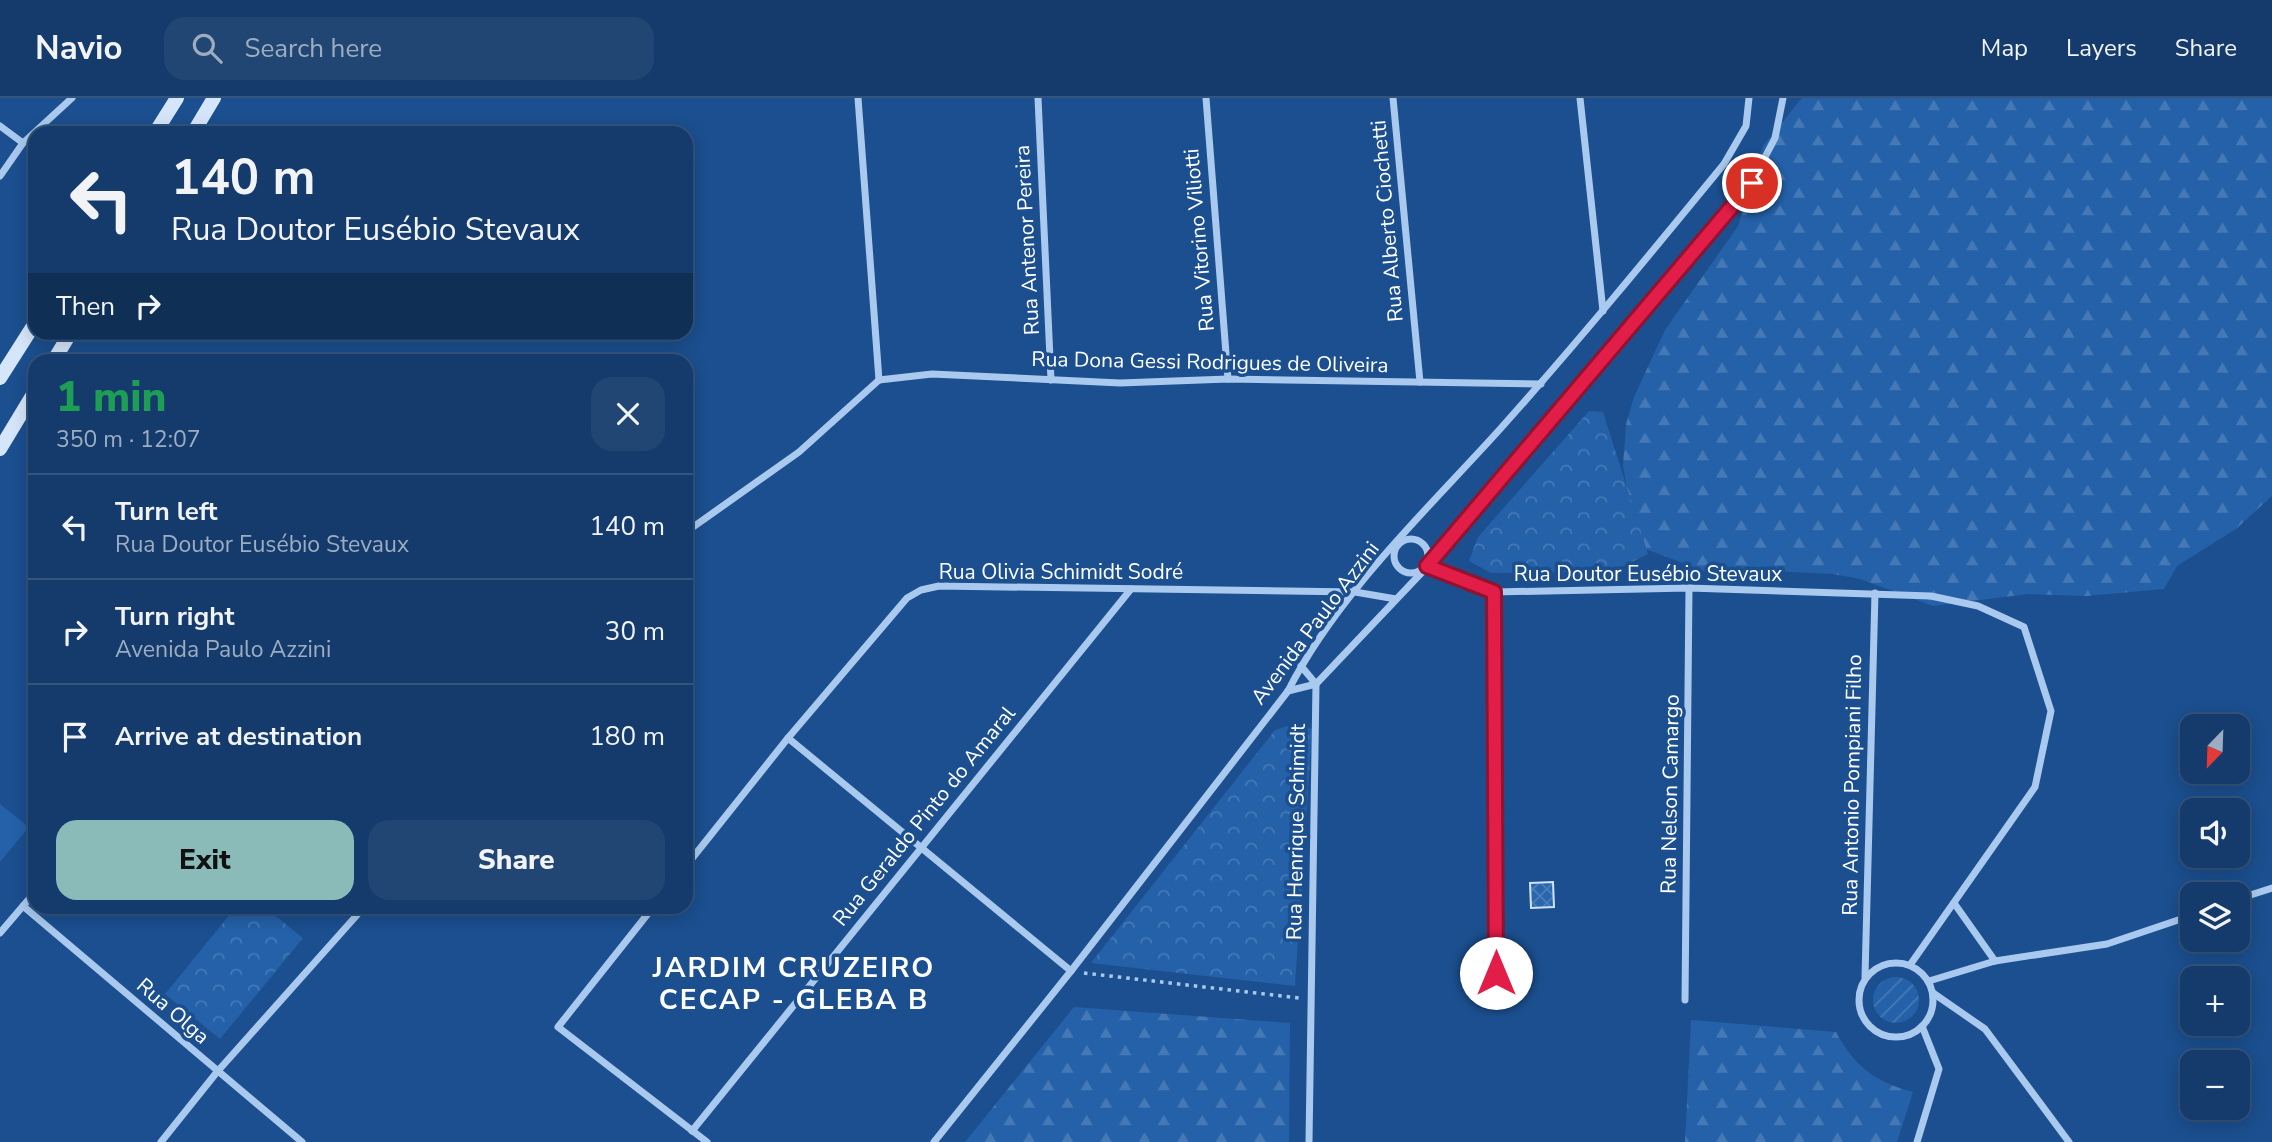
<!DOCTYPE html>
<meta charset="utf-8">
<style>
:root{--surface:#143b6b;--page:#214673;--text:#f1f3f6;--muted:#9dadc1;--line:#33557e;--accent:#8bbbb9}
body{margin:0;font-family:"Nunito Sans",sans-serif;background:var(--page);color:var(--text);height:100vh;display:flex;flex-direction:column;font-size:26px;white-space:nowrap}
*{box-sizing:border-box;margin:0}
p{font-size:23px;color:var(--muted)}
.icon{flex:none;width:38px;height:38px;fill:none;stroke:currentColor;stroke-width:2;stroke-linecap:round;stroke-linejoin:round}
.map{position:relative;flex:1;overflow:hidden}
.details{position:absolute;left:28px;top:256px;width:665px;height:560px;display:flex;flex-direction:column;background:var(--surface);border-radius:21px;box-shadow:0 4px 18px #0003,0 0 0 2px var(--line)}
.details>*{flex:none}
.hud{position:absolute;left:28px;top:28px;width:665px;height:214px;border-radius:21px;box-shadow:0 4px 18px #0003,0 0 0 2px var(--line);background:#143b6b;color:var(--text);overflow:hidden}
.needle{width:46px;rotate:203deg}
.tools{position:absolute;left:2180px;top:616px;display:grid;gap:14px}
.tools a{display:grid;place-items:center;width:70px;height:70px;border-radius:14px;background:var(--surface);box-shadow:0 4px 18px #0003,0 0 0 2px var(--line);font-size:35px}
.pin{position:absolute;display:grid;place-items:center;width:60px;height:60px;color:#fff;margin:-30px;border:4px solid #fff;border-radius:50%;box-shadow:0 2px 7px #0007}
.me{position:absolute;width:77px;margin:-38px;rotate:0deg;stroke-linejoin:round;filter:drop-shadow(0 0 5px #0008)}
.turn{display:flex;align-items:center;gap:24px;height:147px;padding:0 28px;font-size:32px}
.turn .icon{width:91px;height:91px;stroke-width:2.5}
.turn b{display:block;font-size:49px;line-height:60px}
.then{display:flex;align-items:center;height:66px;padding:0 28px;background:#0003;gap:14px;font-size:26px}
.round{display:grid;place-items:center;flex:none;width:74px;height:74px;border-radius:21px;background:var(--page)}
.head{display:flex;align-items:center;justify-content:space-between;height:119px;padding:0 28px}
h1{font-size:42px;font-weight:800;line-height:52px;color:#1e9e55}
.cta{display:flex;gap:14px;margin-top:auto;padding:14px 28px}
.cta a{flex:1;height:80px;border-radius:21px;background:var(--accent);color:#111;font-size:28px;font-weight:800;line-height:80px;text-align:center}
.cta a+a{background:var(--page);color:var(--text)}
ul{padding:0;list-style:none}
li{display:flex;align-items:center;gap:21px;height:105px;padding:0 28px;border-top:2px solid var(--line)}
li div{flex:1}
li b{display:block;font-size:26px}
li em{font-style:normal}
header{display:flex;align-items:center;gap:42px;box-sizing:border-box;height:98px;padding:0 35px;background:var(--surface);border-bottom:2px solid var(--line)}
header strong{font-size:33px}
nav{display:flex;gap:38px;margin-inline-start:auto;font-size:24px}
.search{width:490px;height:63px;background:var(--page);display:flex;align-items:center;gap:18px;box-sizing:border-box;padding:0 24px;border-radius:21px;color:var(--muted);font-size:26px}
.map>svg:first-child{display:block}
.forest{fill:url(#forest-firs)}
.park{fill:url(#park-crowns)}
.garden{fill:url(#garden-furrows)}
.pitch{fill:#2461a8}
.building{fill:url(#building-cross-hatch);stroke:#cfe3fa;stroke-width:2}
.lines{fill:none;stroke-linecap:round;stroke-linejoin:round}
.path{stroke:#a9c9ee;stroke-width:3.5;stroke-dasharray:3.5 5;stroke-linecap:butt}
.minor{stroke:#a9c9ee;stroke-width:7}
.secondary{stroke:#d6e6fa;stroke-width:14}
.route-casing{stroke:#92132f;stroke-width:18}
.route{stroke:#e11d48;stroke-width:12}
.labels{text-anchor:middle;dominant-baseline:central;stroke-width:7;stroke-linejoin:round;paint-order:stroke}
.street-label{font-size:21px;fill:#fff;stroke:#1b4f8f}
.district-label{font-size:28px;font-weight:bold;letter-spacing:2px;fill:#fff;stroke:#1b4f8f}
</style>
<header>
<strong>Navio</strong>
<div class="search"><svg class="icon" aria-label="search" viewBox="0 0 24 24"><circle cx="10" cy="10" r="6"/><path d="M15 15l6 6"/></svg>Search here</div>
<nav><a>Map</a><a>Layers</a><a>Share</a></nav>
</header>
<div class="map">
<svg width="2272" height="1044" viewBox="0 0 2272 1044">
<defs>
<pattern id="forest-firs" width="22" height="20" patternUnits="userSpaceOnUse" patternTransform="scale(1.75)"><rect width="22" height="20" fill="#2461a8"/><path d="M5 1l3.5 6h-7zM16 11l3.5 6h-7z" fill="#4579b5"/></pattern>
<pattern id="park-crowns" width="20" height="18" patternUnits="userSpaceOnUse" patternTransform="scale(1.75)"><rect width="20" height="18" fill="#2461a8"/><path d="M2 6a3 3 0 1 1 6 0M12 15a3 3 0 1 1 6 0" fill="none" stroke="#4579b5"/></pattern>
<pattern id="garden-furrows" width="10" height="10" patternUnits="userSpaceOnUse" patternTransform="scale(1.75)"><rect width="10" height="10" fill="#2461a8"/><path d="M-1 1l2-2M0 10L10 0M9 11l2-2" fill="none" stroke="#4579b5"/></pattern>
<pattern id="building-cross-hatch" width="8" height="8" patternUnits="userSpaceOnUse" patternTransform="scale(1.75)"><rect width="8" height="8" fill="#2a66ad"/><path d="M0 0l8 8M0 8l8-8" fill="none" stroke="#4a7db9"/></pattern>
</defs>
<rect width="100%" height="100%" fill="#1b4f8f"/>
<!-- forest -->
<g class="forest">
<path d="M1802 0H2272V398L2236 431 2177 468 2164 491 2087 498 2028 496 1933 508 1860 481 1833 476 1773 473 1739 482 1712 476 1643 450 1631 412 1623 368 1626 326 1634 299 1665 232 1738 128 1763 48Z"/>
<path d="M1074 909 1290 925 1289 1044H965Z"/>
<path d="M1691 922 1836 934C1854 968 1875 984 1913 994L1897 1044H1685Z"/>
</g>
<!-- park -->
<g class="park">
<path d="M1589 313 1603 314 1648 456 1611 474 1491 475 1469 463 1478 439Z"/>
<path d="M1297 625 1312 631 1295 888 1091 865 1275 632Z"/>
<path d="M236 809H264L303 840 220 941 165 896Z"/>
</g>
<!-- garden -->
<circle class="garden" cx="1896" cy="902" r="23"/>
<!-- pitch -->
<path class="pitch" d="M0 706 29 729 0 764Z"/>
<!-- building -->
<path class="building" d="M1553 784 1554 809 1531 810 1530 785Z"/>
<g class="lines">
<!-- path -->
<path class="path" d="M1084 875 1299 900"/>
<!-- minor -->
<g class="minor">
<path d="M858 0 879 282"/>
<path d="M1038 0 1051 282"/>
<path d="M1206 0 1228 281"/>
<path d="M1393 0 1420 284"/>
<path d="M1580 0 1603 213"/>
<path d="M0 28 23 45"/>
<path d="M0 78 23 45 72 0"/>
<path d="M879 282 932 276 1120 285 1228 281 1541 286"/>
<path d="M686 434 799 354 879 282"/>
<circle cx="1411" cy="458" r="17"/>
<path d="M1427 469 1494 494 1689 490 1931 498 1978 508 2024 529 2051 613 2035 689 1910 867"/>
<path d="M1494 494 1496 903"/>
<path d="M1301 568 1316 586"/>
<path d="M1288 593 1316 586"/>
<path d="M788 640 1071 873"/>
<path d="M686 768 788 640 907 500 921 492 939 488 1355 494 1396 501"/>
<path d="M2238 801 2272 790"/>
<path d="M1954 805 1995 863"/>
<path d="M23 808 302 1044"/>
<path d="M654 808 558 929 707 1044"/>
<path d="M0 835 35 794"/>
<circle cx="1896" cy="902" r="37"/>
<path d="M1865 879 1875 495"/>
<path d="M1929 883 1995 863 2107 846 2193 817"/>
<path d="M1933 895 1985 931 2069 1044"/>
<path d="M1685 902 1689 490"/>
<path d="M692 1033 1131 491"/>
<path d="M161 1044 217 974 365 808"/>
<path d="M934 1044 1071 873 1288 593C1337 496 1429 410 1501 330 1578 244 1651 155 1724 66L1746 28 1749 0"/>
<path d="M1309 1044 1316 586 1427 469 1752 84 1775 40 1783 0"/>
<path d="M1917 1044 1939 971 1922 928"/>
</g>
<!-- secondary -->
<g class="secondary">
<path d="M155 35 177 0"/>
<path d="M193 35 214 0"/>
<path d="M54 262 71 234"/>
<path d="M0 280 35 225"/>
<path d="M0 351 35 293"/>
</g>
</g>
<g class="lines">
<defs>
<path id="route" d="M1496 875 1494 494 1427 468 1752 85"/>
</defs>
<!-- route casing -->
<use href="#route" class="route-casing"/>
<!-- route -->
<use href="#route" class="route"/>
</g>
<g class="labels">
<!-- street labels -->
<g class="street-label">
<text transform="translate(1387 123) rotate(-95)">Rua Alberto Ciochetti</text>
<text transform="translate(1027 142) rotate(-93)">Rua Antenor Pereira</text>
<text transform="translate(1199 142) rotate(-95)">Rua Vitorino Viliotti</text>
<text transform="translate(1210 264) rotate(1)">Rua Dona Gessi Rodrigues de Oliveira</text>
<text x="1061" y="474">Rua Olivia Schimidt Sodré</text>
<text x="1648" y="476">Rua Doutor Eusébio Stevaux</text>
<text transform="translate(1315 525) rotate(-53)">Avenida Paulo Azzini</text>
<text transform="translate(1852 687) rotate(-89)">Rua Antonio Pompiani Filho</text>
<text transform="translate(1670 696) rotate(-89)">Rua Nelson Camargo</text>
<text transform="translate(924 718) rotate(-51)">Rua Geraldo Pinto do Amaral</text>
<text transform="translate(1296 734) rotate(-89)">Rua Henrique Schimidt</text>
<text transform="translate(173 913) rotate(41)">Rua Olga</text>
</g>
<!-- district labels -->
<g class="district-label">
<text x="794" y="870">JARDIM CRUZEIRO<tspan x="794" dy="32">CECAP - GLEBA B</tspan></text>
</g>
</g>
</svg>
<div class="tools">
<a><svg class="needle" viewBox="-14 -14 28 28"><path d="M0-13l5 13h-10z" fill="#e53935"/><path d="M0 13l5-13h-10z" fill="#9dadc1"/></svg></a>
<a><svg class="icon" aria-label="sound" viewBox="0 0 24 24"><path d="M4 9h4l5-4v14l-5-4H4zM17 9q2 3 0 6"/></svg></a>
<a><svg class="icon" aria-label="layers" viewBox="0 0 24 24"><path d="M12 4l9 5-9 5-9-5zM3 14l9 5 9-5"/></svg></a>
<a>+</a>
<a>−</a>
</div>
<div class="pin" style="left:1752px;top:85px;background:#d93025"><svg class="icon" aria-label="arrive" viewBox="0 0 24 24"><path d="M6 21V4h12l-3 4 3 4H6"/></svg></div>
<svg class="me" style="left:1496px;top:875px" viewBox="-20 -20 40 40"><circle r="19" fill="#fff"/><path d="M0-13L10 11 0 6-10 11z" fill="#e11d48"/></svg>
<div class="hud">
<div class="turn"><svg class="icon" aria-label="left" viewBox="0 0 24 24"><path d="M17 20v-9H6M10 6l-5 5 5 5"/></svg><div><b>140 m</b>Rua Doutor Eusébio Stevaux</div></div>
<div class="then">Then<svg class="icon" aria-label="right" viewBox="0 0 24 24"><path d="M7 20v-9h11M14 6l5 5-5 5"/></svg></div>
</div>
<section class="details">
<div class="head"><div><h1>1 min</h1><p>350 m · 12:07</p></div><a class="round"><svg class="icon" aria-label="close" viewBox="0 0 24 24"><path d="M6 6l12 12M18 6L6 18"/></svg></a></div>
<ul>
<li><svg class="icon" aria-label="left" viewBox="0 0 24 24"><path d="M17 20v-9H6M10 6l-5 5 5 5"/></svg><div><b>Turn left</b><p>Rua Doutor Eusébio Stevaux</p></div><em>140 m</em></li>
<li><svg class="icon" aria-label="right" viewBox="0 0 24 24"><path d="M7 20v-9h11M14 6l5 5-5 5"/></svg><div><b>Turn right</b><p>Avenida Paulo Azzini</p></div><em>30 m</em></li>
<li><svg class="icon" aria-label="arrive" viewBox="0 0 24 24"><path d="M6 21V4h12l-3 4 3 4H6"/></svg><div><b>Arrive at destination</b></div><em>180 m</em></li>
</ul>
<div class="cta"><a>Exit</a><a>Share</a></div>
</section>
</div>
